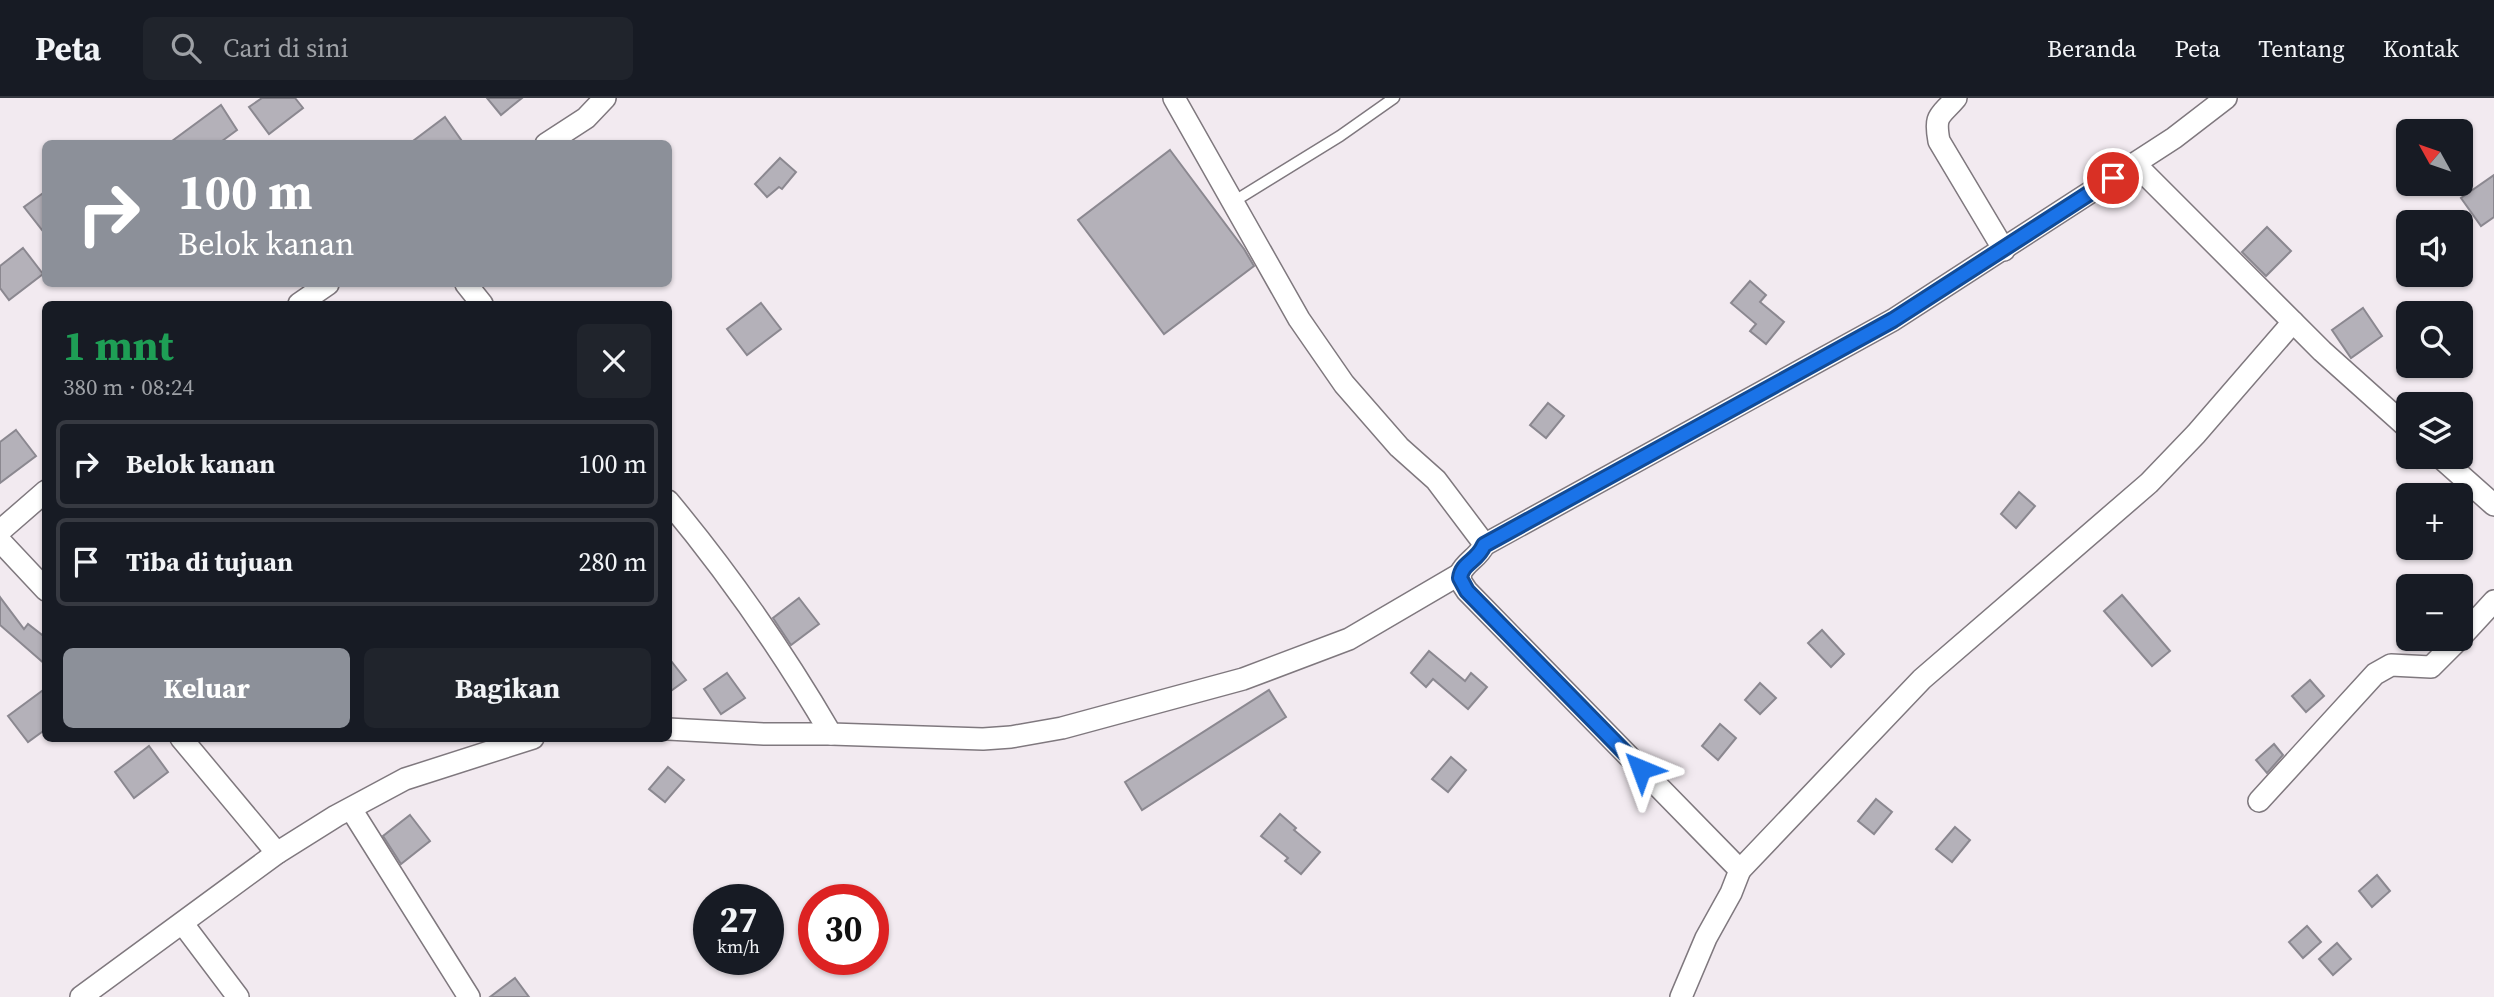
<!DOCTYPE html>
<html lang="id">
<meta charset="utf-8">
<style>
:root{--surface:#171b24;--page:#20242c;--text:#f1f3f6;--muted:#9ea1a6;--line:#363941;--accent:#8c9099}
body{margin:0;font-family:"Source Serif 4",serif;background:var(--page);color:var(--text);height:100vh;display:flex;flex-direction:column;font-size:26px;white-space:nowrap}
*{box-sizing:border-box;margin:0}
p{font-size:23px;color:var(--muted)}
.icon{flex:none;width:38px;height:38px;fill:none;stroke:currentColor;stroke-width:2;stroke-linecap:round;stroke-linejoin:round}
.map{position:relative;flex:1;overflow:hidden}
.side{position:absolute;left:42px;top:203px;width:630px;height:441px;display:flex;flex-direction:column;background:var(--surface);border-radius:10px;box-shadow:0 2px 5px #0004}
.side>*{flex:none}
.guide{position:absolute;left:42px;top:42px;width:630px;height:147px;border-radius:10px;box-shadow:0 2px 5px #0004;background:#8c9099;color:#fff;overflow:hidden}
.needle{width:46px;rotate:310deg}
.fabs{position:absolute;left:2396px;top:21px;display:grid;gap:14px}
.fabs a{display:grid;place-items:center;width:77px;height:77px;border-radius:10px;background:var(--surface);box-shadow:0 2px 5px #0004;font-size:35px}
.speed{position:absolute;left:693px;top:786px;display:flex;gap:14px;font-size:35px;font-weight:700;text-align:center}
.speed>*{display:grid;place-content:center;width:91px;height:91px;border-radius:50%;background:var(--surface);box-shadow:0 2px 5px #0004;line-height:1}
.speed small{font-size:18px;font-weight:400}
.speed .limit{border:10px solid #d22;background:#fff;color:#111}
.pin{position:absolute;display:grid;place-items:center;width:60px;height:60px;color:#fff;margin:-30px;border:4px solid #fff;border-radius:50%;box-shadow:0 2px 7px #0007}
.me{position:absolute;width:77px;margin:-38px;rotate:316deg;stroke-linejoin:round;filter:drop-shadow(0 0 5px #0008)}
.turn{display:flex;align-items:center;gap:24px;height:147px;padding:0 21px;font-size:32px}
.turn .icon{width:91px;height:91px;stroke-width:2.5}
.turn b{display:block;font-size:49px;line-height:60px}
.round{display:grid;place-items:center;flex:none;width:74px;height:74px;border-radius:10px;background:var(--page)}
.summary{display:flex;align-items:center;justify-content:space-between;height:119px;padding:0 21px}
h1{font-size:42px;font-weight:700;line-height:52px;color:#1e9e55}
.cta{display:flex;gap:14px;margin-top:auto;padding:14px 21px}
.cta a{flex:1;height:80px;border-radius:10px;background:var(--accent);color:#fff;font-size:28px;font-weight:700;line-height:80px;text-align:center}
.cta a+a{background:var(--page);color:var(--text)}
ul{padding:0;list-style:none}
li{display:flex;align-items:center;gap:21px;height:88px;margin:0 14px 10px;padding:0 7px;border:4px solid var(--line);border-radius:10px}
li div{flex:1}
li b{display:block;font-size:26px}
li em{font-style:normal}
header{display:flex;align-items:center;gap:42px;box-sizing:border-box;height:98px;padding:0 35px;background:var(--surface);border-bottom:2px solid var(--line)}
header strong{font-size:33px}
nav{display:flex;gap:38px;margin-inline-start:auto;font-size:24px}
.search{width:490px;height:63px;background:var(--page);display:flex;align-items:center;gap:18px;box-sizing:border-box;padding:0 24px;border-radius:10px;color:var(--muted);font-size:26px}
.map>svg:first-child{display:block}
.building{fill:#b4b1b9;stroke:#8b8890;stroke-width:2}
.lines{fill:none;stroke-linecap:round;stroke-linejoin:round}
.lane-casing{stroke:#7f787e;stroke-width:13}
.street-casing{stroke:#7f787e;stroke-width:24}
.lane{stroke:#fff;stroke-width:10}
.street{stroke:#fff;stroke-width:21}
.route-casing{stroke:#114b97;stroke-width:18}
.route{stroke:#1a73e8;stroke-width:12}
</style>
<header>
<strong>Peta</strong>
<div class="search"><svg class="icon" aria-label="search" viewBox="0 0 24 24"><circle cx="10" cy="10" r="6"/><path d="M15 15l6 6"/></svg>Cari di sini</div>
<nav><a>Beranda</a><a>Peta</a><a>Tentang</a><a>Kontak</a></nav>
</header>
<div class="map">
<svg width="2494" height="899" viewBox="0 0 2494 899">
<rect width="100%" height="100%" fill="#f2eaf0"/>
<!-- building -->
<g class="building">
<path d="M262 0H295L303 10 269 36 249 9Z"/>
<path d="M487 0H522L501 17Z"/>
<path d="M221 7 237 32 218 46H168Z"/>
<path d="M445 19 464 46H409Z"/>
<path d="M1170 52 1244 151 1254 168 1164 236 1078 122Z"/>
<path d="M780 60 796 74 782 91 779 89 767 99 755 86Z"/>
<path d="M2494 77V119L2481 128 2461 100Z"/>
<path d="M46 93V137L24 109Z"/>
<path d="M2267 129 2291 153 2266 178 2242 154Z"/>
<path d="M23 150 43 176 9 202 0 190V168Z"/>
<path d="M1750 183 1766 197 1760 204 1784 224 1766 246 1750 233 1756 226 1731 205Z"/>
<path d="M761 205 781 231 747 257 727 231Z"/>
<path d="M2363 210 2382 238 2351 260 2332 232Z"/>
<path d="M1548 305 1564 318 1546 340 1530 327Z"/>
<path d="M16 332 36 358 0 385V344Z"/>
<path d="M2019 394 2035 408 2016 430 2001 416Z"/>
<path d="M2122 497 2170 553 2152 568 2104 513Z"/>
<path d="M0 499 24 531 28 526 46 540V567L0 527Z"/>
<path d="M799 500 819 526 791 547 773 520Z"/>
<path d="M1822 532 1844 556 1831 569 1808 545Z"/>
<path d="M1429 553 1465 583 1471 575 1487 589 1468 611 1433 581 1426 589 1411 575Z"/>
<path d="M668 559 686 582 668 595Z"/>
<path d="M727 575 745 600 721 616 704 591Z"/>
<path d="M2310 582 2324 598 2306 614 2292 598Z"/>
<path d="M1760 585 1776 600 1760 616 1745 602Z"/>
<path d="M46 590V631L28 644 8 618Z"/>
<path d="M1269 592 1286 619 1142 712 1125 684Z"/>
<path d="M1720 626 1736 640 1718 662 1702 648Z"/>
<path d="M2274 646 2283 657 2267 675 2256 662Z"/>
<path d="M149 648 168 674 134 700 115 674Z"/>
<path d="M1451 659 1466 672 1448 694 1432 681Z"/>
<path d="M668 669 684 682 665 704 649 691Z"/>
<path d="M1876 701 1892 714 1874 736 1858 723Z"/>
<path d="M1280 716 1296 730 1294 732 1320 754 1301 776 1285 763 1288 760 1261 738Z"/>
<path d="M410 717 430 743 401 766 383 738Z"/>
<path d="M1955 729 1970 742 1952 764 1936 751Z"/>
<path d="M2377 777 2390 793 2372 809 2359 793Z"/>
<path d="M2307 828 2321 844 2303 860 2289 844Z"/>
<path d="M2337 845 2351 861 2333 877 2319 861Z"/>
<path d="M515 880 529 899H490Z"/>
</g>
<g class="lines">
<defs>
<path id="lane" d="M1233 104 1340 38 1394 0"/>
<g id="street">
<path d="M1174 0 1299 221 1344 286 1399 349 1436 382 1482 443 1484 447C1478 460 1466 463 1460 476L1461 484 1467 493 1740 772 1731 795 1706 840 1681 899"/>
<path d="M1956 0C1940 19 1934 16 1939 43L2004 152"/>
<path d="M546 46 586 20 605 0"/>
<path d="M2135 66 2322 253 2408 330"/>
<path d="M466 186 482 206"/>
<path d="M299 206 328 186"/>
<path d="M2440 359 2494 407"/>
<path d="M668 403C729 476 783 554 831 636L983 641 1011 639 1062 630 1243 581 1349 541 1460 476"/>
<path d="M0 433 46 393"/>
<path d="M0 443 46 492"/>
<path d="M1484 447 1893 222 2174 40 2226 0"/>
<path d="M2460 540 2494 503"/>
<path d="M668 631 764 636H831"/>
<path d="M181 640 277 755"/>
<path d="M2259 703 2375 576 2391 567 2431 569 2459 541"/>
<path d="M351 711 469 899"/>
<path d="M1740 772 1922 581 2149 385 2196 336 2293 224"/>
<path d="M183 826 238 899"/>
<path d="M81 899 277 755 336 718 405 681 533 640"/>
</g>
</defs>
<!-- lane casing -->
<use href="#lane" class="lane-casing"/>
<!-- street casing -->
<use href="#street" class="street-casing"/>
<!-- lane -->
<use href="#lane" class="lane"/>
<!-- street -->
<use href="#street" class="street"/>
</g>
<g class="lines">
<defs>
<path id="route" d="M1641 671 1467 493 1460 480C1462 464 1477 464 1484 447L1893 222 2113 80"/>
</defs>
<!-- route casing -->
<use href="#route" class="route-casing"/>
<!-- route -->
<use href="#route" class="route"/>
</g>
</svg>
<div class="fabs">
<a><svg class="needle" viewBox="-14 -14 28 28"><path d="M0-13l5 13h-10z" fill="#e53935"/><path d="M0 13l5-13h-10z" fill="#9ea1a6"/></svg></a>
<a><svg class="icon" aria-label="sound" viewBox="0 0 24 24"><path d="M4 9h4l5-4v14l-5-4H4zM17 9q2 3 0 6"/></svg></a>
<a><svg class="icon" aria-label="search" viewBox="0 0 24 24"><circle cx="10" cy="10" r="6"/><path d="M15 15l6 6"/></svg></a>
<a><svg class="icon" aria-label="layers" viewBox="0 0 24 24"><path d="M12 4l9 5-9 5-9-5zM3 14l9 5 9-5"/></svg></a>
<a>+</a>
<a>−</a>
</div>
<div class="speed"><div>27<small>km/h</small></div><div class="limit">30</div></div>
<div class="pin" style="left:2113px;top:80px;background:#d93025"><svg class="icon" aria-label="arrive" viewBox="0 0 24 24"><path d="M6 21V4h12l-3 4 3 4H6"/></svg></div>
<svg class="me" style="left:1641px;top:671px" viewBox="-20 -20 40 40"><path d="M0-17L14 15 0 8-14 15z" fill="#1a73e8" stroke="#fff" stroke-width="4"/></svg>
<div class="guide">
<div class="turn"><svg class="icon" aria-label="right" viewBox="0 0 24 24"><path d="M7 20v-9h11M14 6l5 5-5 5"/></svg><div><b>100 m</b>Belok kanan</div></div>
</div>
<section class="side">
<div class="summary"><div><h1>1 mnt</h1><p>380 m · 08:24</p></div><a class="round"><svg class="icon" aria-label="close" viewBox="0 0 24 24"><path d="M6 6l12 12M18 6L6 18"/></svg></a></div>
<ul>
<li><svg class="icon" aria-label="right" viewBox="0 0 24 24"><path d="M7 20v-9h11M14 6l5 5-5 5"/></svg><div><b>Belok kanan</b></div><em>100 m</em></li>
<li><svg class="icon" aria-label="arrive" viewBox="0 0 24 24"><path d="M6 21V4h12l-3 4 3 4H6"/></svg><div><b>Tiba di tujuan</b></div><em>280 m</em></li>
</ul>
<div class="cta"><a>Keluar</a><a>Bagikan</a></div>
</section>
</div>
